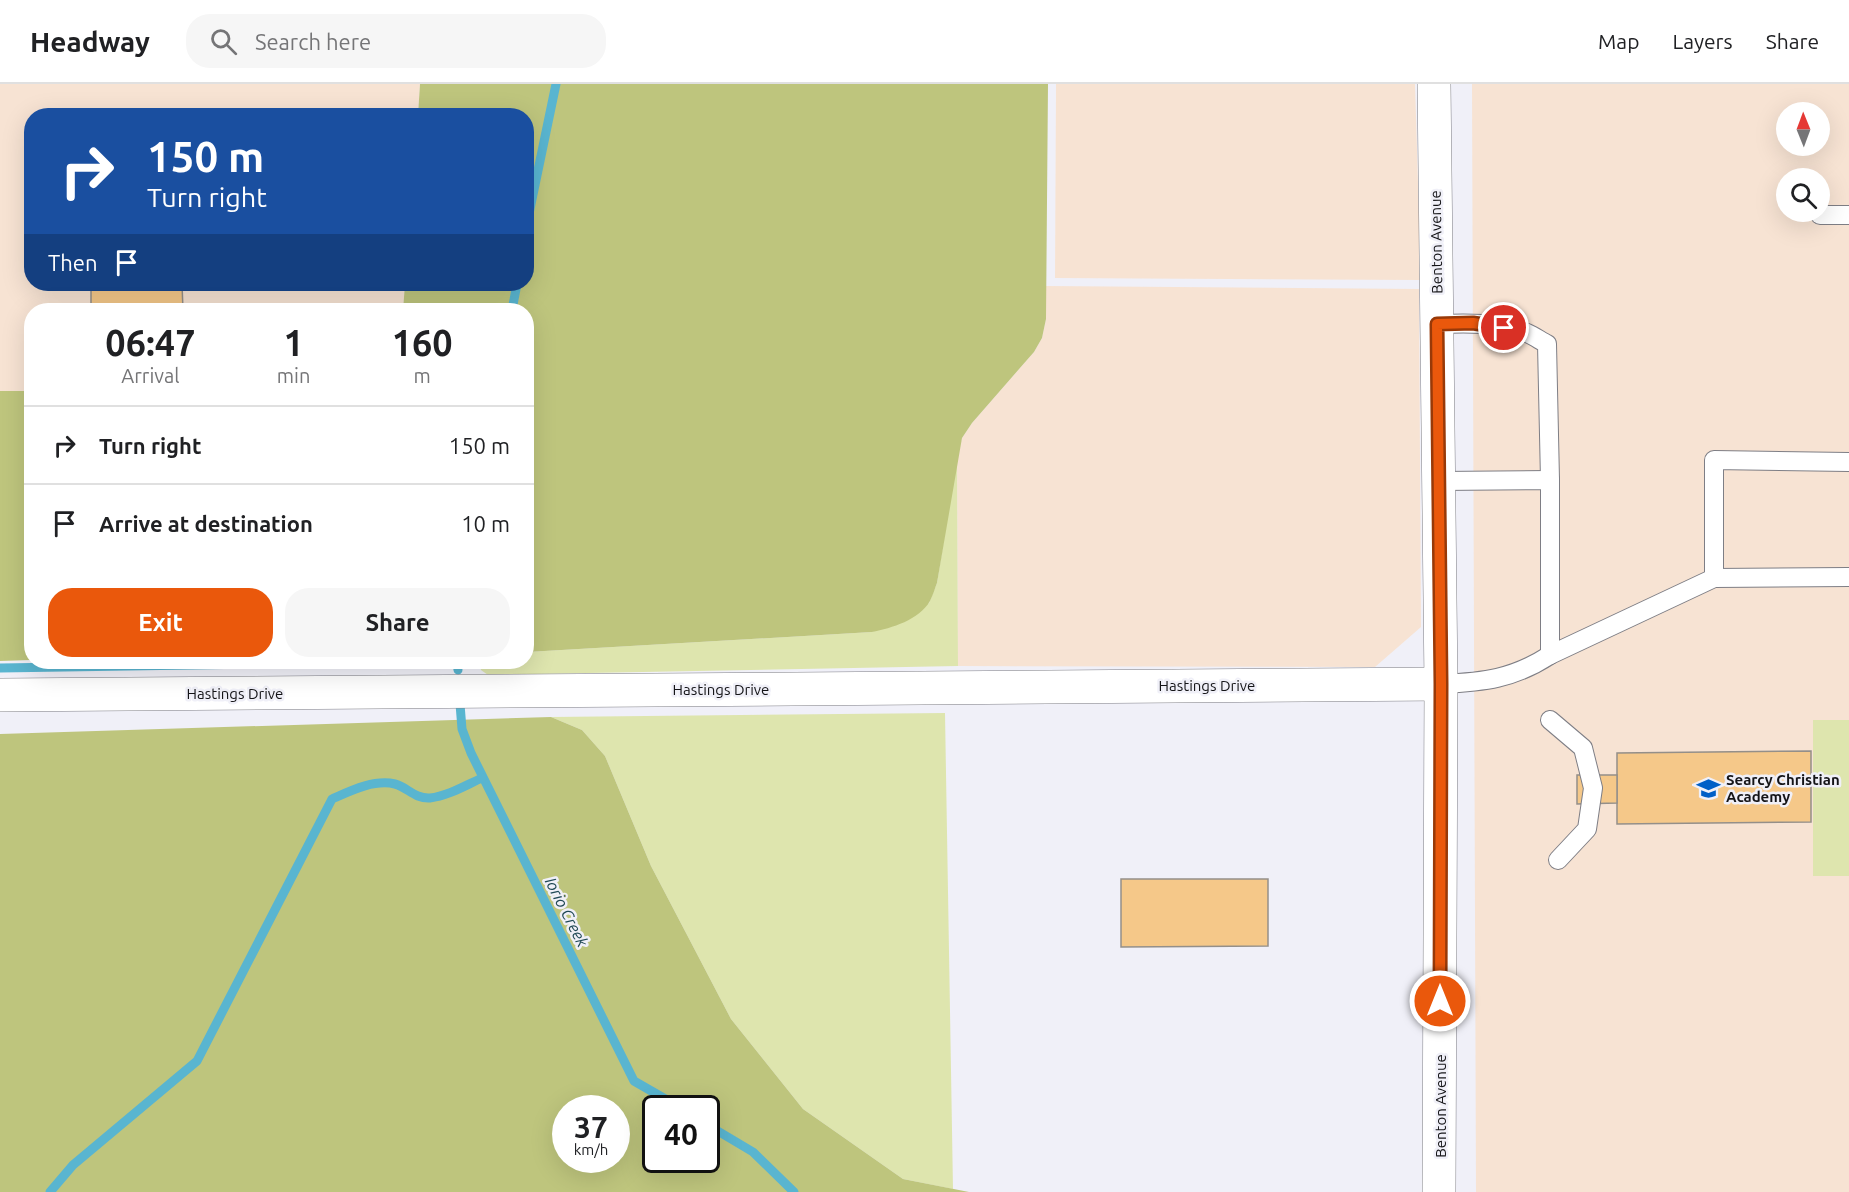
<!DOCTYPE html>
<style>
:root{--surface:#fff;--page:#f6f6f6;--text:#202124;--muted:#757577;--line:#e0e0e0;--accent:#ea580c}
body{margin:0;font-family:Ubuntu,sans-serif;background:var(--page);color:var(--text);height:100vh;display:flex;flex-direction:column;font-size:22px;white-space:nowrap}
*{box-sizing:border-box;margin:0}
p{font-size:20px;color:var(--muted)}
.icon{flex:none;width:33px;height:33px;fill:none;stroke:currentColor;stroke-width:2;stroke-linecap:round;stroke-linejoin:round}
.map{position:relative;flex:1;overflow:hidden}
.sheet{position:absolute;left:24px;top:219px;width:510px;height:366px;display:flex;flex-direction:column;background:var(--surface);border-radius:24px;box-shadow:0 6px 24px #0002}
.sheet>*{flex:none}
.guide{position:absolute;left:24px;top:24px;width:510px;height:183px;border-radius:24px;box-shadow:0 6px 24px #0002;background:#1a4fa0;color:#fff;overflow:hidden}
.needle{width:39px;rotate:359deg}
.fabs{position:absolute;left:1776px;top:18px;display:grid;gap:12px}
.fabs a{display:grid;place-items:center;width:54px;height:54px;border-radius:50%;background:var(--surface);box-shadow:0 6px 24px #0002;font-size:30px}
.speed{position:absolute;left:552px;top:1011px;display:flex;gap:12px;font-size:30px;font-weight:700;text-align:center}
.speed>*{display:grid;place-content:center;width:78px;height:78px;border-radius:50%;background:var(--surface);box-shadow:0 6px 24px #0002;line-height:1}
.speed small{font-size:15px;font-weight:400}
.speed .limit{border:3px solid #111;border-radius:9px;background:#fff;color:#111}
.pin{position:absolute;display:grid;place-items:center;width:51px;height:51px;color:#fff;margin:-26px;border:3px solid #fff;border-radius:50%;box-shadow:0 2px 6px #0007}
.me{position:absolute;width:66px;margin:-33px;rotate:0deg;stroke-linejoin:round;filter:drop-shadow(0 0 4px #0008)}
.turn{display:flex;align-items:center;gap:21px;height:126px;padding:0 24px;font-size:27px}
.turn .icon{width:78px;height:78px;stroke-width:2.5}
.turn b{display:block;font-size:42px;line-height:51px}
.then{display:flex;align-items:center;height:57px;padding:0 24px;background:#0003;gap:12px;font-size:22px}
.eta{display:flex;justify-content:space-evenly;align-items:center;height:102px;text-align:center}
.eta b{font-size:36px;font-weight:700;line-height:42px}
.button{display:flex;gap:12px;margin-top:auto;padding:12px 24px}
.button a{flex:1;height:69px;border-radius:24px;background:var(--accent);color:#fff;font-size:24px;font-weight:700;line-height:69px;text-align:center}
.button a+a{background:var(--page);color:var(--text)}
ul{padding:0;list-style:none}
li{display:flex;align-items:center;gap:18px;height:78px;padding:0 24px;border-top:2px solid var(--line)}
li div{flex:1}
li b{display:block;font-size:22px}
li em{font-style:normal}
header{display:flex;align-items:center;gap:36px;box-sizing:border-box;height:84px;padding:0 30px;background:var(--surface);border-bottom:2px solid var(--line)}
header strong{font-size:28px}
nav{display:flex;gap:33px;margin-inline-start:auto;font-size:21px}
.search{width:420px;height:54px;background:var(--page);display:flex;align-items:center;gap:15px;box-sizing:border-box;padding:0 21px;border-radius:24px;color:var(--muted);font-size:22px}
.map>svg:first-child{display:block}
.commercial{fill:#f7e3d3;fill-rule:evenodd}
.green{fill:#dee5ae}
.forest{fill:#bec57d;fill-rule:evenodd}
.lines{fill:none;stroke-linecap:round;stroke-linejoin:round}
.stream{stroke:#59b5d0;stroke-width:9}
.building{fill:#f5c889;stroke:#948f89;stroke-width:1.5}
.lane-casing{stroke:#7e7e85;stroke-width:20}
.secondary-casing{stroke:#7e7e85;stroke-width:34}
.lane{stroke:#fff;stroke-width:18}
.secondary{stroke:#fff;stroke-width:33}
.route-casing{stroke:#983908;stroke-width:15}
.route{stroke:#ea580c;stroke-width:10}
.labels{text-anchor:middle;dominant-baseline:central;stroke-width:5;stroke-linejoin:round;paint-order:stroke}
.street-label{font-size:15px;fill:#141417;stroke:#f0f0f8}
.poi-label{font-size:15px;font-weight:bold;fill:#141417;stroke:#f0f0f8;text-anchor:start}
.water-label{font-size:16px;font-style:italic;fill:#204955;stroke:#f0f0f8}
</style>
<header>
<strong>Headway</strong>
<div class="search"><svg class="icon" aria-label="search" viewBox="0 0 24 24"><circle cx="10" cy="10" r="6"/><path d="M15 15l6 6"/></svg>Search here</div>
<nav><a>Map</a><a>Layers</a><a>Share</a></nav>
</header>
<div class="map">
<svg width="1849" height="1108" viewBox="0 0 1849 1108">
<rect width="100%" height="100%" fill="#f0f0f8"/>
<!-- commercial -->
<g class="commercial">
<path d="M0 0H420L418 31 32 32V200H405L403 226H32L31 307H0Z"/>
<path d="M1056 0H1415L1421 196 1055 194Z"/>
<path d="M1472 0H1849V1108H1476ZM1786 28H1820V62H1786ZM1786 94H1820V128H1786Z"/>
<path d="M1046 202 1419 205 1421 543 1375 583 958 582 957 373 962 354 972 339 1034 268 1042 254 1046 235Z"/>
</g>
<!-- green -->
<g class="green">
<path d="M957 373 958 582 488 591 481 586 479 578H526L527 568 872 548 929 519 937 499Z"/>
<path d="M945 629 953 1105 903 1095 803 1025 731 935 651 782 605 672 582 646 551 633Z"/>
<rect x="1813" y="636" width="36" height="156"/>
</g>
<!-- forest -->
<g class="forest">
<path d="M420 0H1048L1046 235 1042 254 1034 268 972 339 962 354 937 499C935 504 933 511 930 517 919 536 892 544 872 548L527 568 526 226H403L405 200H526V32L418 31Z"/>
<path d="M0 307H31V576L0 577Z"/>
<path d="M551 633 582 646 605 672 651 782 731 935 803 1025 903 1095 969 1108H0V650ZM566 1024H616V1076H566ZM656 1024H706V1076H656Z"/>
</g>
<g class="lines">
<!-- stream -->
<g class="stream">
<path d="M526 144 556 0"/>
<path d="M512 226 517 200"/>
<path d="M457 578 458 586"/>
<path d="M0 584 384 578"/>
<path d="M460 620 462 645 471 669 634 997 681 1024"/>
<path d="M706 1040 753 1068 794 1108"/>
<path d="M50 1108 73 1081 197 977 332 715C350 707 374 695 395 700 407 703 415 715 430 714 448 712 466 701 482 694"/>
</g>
</g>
<!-- building -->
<g class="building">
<path d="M91 200H182L183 226H91Z"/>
<path d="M1811 667V738L1617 740V669Z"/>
<path d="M1577 691H1617V719L1577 720Z"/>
<path d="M1121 795H1268V862L1121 863Z"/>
</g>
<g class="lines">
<defs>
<g id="lane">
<path d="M1820 131H1849"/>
<path d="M1437 240C1466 239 1499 238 1527 249 1534 252 1541 257 1547 260L1550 396"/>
<path d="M1439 397 1550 396V571C1513 595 1484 598 1441 600"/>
<path d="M1714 494V376L1849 378"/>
<path d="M1550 571 1714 494 1849 493"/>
<path d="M1550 636 1583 664 1593 704 1587 745 1558 776"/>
</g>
<g id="secondary">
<path d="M1434 0 1441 600 1439 1108"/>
<path d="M0 611 1441 600"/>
</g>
</defs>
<!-- lane casing -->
<use href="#lane" class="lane-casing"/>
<!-- secondary casing -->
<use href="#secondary" class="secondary-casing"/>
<!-- lane -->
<use href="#lane" class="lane"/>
<!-- secondary -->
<use href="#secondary" class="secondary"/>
</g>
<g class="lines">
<defs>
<path id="route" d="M1440 917 1441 600 1437 240 1473 239 1504 244"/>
</defs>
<!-- route casing -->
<use href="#route" class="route-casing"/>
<!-- route -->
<use href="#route" class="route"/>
</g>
<!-- icons -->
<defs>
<symbol id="school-bare" viewBox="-9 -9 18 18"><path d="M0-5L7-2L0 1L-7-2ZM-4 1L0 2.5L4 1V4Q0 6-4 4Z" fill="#005fc7" stroke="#f0f0f8" stroke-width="2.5" paint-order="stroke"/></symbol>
</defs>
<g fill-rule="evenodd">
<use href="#school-bare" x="1692" y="688" width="33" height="33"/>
</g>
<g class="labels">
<!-- street labels -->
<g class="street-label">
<text transform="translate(1436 158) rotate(-91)">Benton Avenue</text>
<text x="1207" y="601">Hastings Drive</text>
<text x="721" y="605">Hastings Drive</text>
<text x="235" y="609">Hastings Drive</text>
<text transform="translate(1440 1022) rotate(-90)">Benton Avenue</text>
</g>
<!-- poi labels -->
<g class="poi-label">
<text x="1726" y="695">Searcy Christian<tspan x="1726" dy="17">Academy</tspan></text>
</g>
<!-- water labels -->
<g class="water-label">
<text transform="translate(567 828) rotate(63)">Iorio Creek</text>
</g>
</g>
</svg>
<div class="fabs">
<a><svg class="needle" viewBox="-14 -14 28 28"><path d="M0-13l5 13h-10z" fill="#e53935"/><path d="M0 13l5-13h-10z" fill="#757577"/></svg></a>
<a><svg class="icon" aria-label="search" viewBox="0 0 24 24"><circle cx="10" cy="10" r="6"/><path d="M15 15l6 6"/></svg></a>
</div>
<div class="speed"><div>37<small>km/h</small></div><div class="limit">40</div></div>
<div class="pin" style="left:1504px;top:244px;background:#d93025"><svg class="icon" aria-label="arrive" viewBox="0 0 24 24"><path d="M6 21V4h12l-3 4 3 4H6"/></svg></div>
<svg class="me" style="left:1440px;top:917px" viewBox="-20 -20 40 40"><circle r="17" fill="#ea580c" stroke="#fff" stroke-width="3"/><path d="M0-11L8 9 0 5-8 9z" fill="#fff"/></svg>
<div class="guide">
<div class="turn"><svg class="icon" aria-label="right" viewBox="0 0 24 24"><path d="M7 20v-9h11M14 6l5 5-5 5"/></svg><div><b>150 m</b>Turn right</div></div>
<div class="then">Then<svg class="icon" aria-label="arrive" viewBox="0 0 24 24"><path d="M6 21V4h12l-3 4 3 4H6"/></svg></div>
</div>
<section class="sheet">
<div class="eta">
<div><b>06:47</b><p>Arrival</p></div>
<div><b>1</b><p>min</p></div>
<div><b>160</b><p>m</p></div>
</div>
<ul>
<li><svg class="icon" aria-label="right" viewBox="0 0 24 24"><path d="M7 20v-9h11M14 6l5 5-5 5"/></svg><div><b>Turn right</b></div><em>150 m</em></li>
<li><svg class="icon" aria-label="arrive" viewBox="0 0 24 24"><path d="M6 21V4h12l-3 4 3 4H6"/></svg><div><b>Arrive at destination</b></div><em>10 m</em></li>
</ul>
<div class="button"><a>Exit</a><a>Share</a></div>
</section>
</div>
